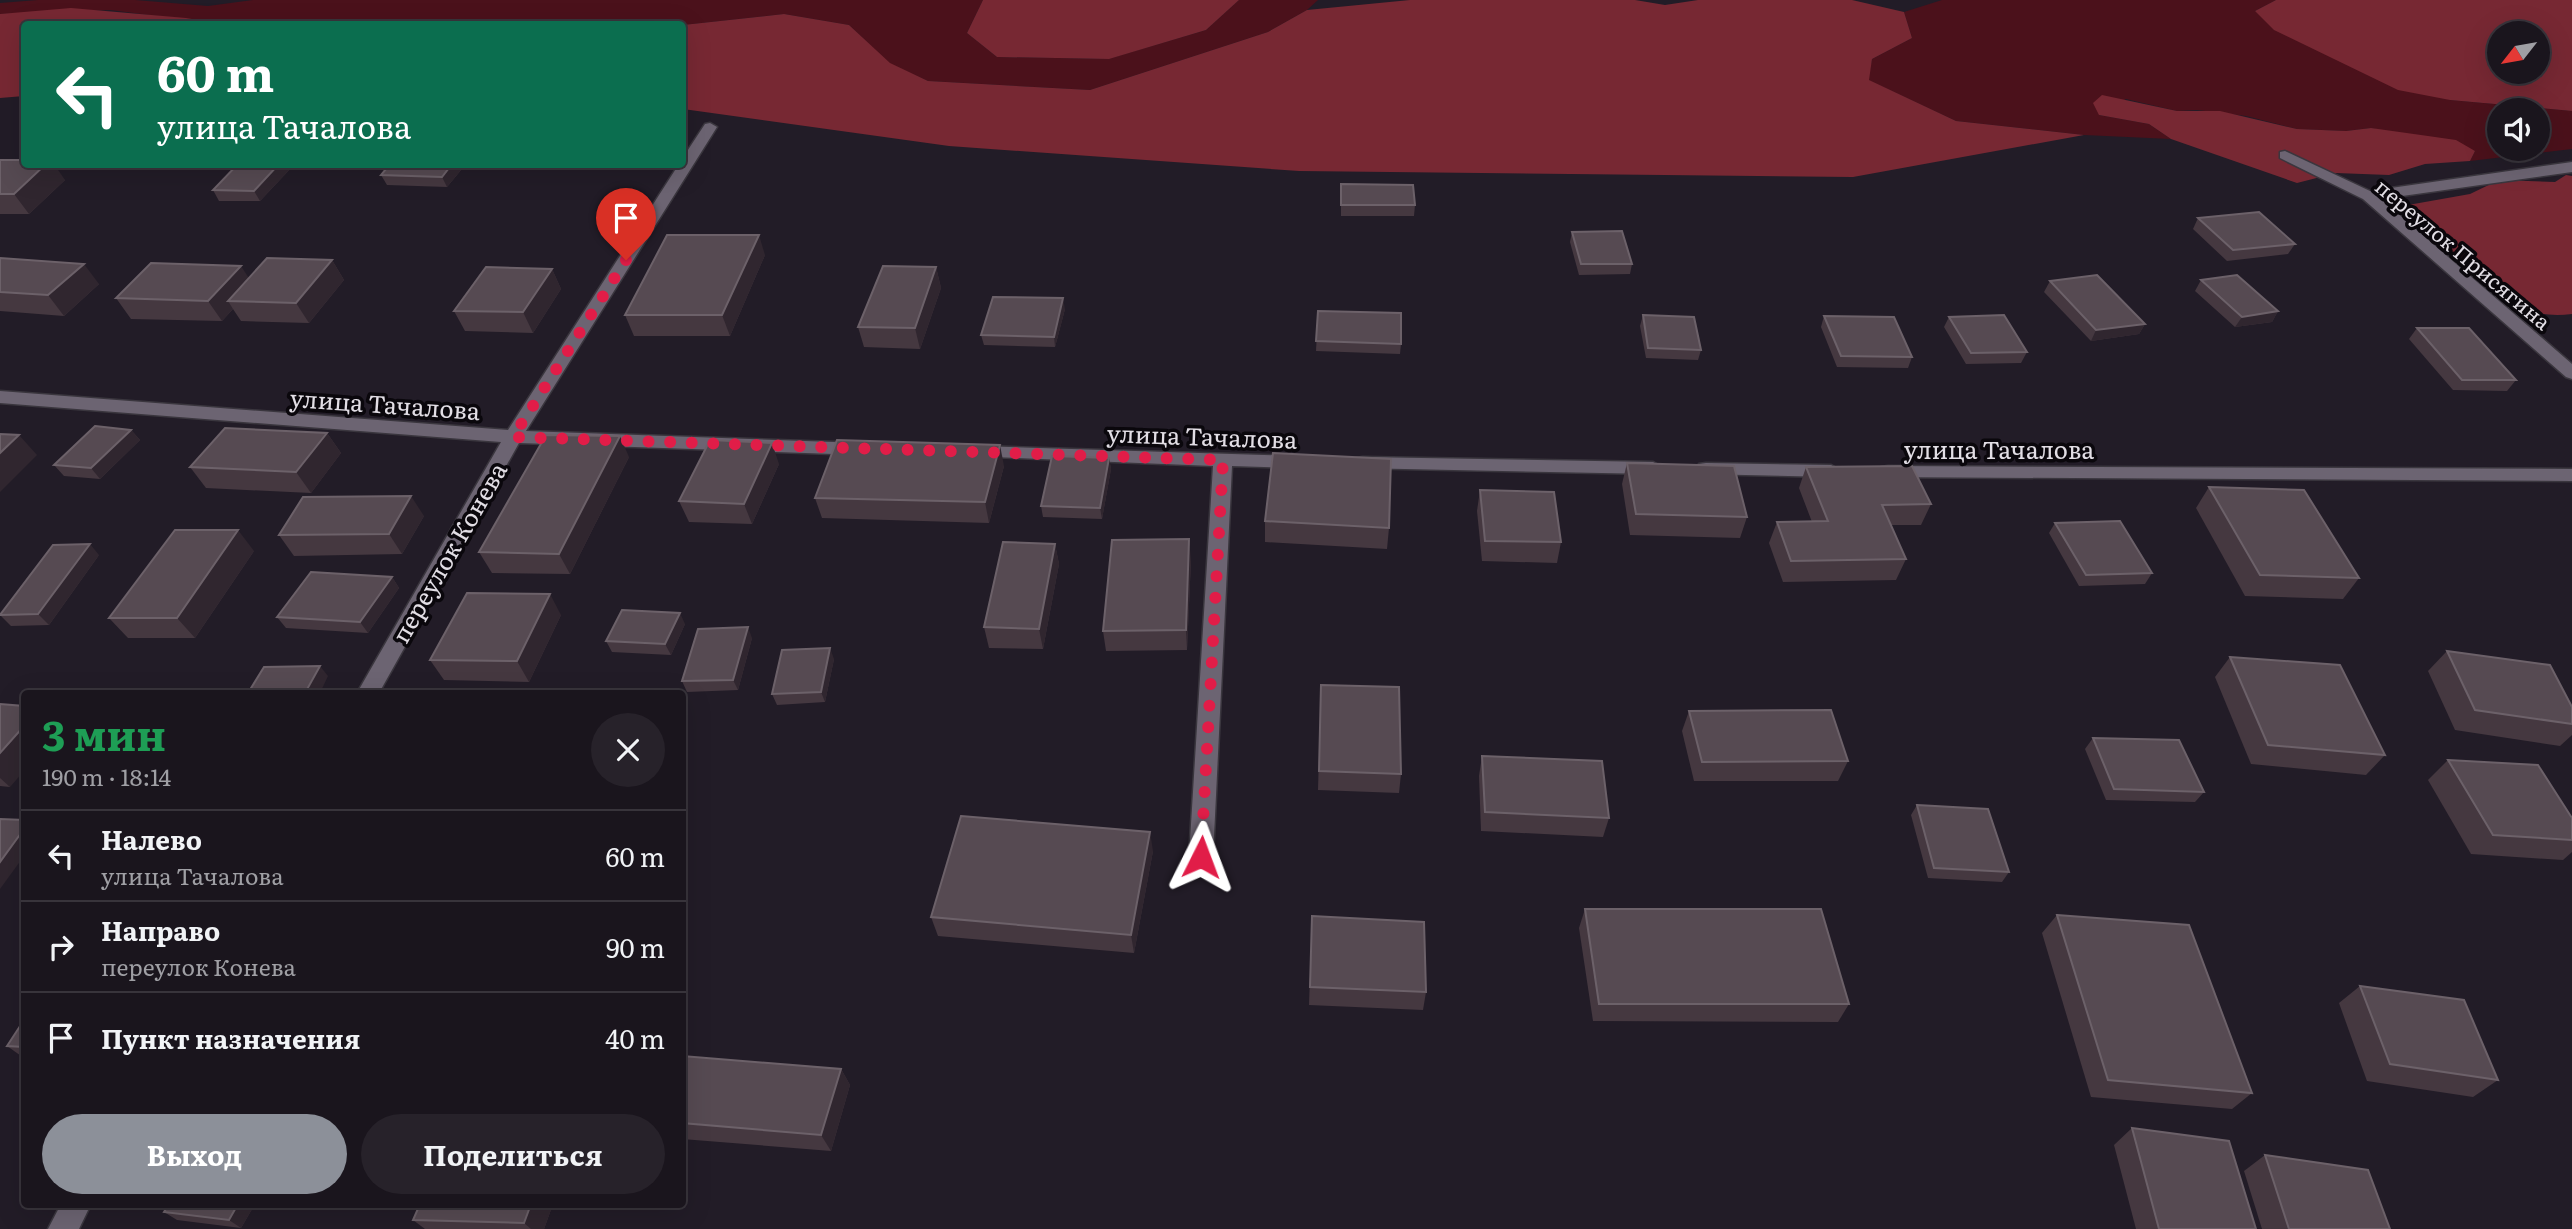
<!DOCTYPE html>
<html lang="ru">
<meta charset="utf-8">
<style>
:root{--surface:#1a151d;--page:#27222a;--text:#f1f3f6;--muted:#9f9fa4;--line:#38343b;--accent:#8c9099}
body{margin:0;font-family:Literata,serif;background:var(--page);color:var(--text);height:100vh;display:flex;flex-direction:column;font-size:26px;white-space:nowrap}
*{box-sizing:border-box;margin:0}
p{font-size:23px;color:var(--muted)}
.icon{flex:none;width:38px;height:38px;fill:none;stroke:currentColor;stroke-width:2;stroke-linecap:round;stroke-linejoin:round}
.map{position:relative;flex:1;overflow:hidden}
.drawer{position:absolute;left:21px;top:690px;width:665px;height:518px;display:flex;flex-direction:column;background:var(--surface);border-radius:7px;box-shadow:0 7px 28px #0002,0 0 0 2px var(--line)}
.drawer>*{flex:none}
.hud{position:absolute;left:21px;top:21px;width:665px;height:147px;border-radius:7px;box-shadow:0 7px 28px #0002,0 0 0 2px var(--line);background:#0b6e4f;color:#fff;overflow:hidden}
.needle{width:46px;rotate:239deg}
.buttons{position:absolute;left:2487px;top:21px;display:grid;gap:14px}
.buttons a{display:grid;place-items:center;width:63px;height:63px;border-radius:50%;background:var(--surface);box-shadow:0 7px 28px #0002,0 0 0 2px var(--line);font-size:35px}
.pin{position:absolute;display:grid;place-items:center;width:60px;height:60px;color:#fff;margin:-72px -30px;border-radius:50% 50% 50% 0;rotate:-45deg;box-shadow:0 0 7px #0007}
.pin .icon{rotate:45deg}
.me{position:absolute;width:77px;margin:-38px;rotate:3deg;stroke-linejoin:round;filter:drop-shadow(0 0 5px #0008)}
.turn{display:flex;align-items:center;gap:24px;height:147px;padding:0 21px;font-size:32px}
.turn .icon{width:91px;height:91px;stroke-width:2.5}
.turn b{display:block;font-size:49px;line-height:60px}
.round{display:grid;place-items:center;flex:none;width:74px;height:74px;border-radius:37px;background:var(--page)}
.overview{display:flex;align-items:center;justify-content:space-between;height:119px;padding:0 21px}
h1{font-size:42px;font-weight:700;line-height:52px;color:#1e9e55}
.button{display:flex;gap:14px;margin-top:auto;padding:14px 21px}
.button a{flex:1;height:80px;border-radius:42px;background:var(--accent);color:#fff;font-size:28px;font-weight:700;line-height:80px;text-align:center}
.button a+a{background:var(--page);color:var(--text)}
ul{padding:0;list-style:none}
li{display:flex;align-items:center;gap:21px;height:91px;padding:0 21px;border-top:2px solid var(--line)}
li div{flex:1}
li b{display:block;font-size:26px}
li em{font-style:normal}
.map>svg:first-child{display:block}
.green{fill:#4b111b;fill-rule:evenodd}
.forest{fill:#772833;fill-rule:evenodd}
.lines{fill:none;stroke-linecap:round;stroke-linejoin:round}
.minor-casing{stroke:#3a363e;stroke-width:3}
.minor{fill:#6c6472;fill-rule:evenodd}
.wall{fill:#453840}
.shaded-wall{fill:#30262f}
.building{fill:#564a52;stroke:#6c6169;stroke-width:2}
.route{stroke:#e11d48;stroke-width:12;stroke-dasharray:0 21.6}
.labels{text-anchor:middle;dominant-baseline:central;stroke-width:7;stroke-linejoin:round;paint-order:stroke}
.far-street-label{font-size:21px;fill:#e2dee5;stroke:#0a070c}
.street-label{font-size:24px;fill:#e2dee5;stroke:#0a070c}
</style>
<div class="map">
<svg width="2572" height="1229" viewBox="0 0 2572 1229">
<rect width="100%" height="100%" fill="#221c27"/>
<!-- green -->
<g class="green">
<path d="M38 0H135L208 6 253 0H983L967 33 997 57 1108 59 1206 30 1239 0H1318L1307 10 1268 32 1090 90 928 81 890 64 849 25 784 14 683 25 221 24 110 10 0 14V3Z"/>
<path d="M1942 0H2276L2255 11 2450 100 2572 111V149L2470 161 2475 151 2371 128 2346 131 2297 129 2246 116 2197 110 2177 111 2126 99 2099 115 2149 124 2171 139 2084 135 1956 121 1868 80 1872 59 1912 38 1904 12ZM2499 110H2538V149H2499Z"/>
</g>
<!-- forest -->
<g class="forest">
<path d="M983 0H1239L1206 30 1109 59 997 57 967 33Z"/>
<path d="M1410 0H1635L1665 5 1698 0H1852L1904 12 1912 38 1872 59 1869 80 1956 121 2084 135 1853 177 1299 171 949 146 683 109V25L784 14 849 25 890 63 928 81 1090 90 1268 32 1307 10Z"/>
<path d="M2276 0H2572V111L2450 100 2398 90 2274 30 2255 11ZM2499 33H2538V72H2499Z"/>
<path d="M71 8 186 18 221 24H24V96L0 98V14Z"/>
<path d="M2102 95 2177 111H2220L2297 129 2346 131 2371 128 2428 136 2456 140 2475 151 2470 161 2425 164 2389 175 2336 173 2297 183 2171 139 2149 124 2099 115 2093 103Z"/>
<path d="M2566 175 2572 176V314C2555 316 2541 315 2524 309 2495 299 2418 233 2408 205L2470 194 2499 180 2555 182Z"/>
</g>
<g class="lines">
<defs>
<g id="minor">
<path d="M710 123 717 127 526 431 862 443 871 449 862 455 519 443 379 693H357L501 442 0 403V391L508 430 679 164H682V159L705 124Z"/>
<path d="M2285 151 2370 191 2572 162V172L2381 199 2572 364V379L2566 377 2363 199 2280 158V152Z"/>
<path d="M975 446 1300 456 1309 462 1300 468 1232 466 1213 857 1210 864 1201 867 1192 864 1189 857 1213 466 968 456 966 452 968 448Z"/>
<path d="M1363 457 1653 462 1663 468 1653 474 1356 468 1354 463 1356 458Z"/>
<path d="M1706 463 1831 465 1841 471 1831 477 1699 474 1696 469 1699 464Z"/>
<path d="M1888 466 2572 469V481L1881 477 1878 472 1881 467Z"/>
<path d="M61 1204H91L79 1229H48Z"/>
</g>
</defs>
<!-- minor casing -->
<use href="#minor" class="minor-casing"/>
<!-- minor -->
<use href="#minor" class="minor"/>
</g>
<!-- wall -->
<g class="wall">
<path d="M0 160 65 180 29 214H0Z"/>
<path d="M238 164H291L292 167 260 201H219L213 190Z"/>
<path d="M390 164H466L447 187 387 185 381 175Z"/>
<path d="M1341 184 1415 205 1414 216H1341Z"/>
<path d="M2198 218 2295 244 2288 254 2227 261 2193 229Z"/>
<path d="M1572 232 1632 264 1630 274 1579 275 1570 242Z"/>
<path d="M765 255 730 336H634L625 315Z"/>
<path d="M0 258 99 284 64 316 0 311Z"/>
<path d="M332 260 344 280 309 323 241 321 233 309 222 321 131 319 116 298 249 278Z"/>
<path d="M936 267 941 288 920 349 864 347 858 327Z"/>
<path d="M552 269 561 289 533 333 465 331 454 311Z"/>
<path d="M2201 280 2278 311 2272 322 2235 327 2195 291Z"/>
<path d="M2050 281 2145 324 2139 334 2091 341 2044 292Z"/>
<path d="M1065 309 1055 347 984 345 981 335Z"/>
<path d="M1318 311 1401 344 1400 354 1316 351Z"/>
<path d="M1643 315 1701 350 1698 360 1646 358 1640 326Z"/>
<path d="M1824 316 1912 357 1908 368 1837 367 1821 327Z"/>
<path d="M1949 317 2027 352 2021 363 1966 364 1944 327Z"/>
<path d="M2417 328 2516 380 2507 391 2453 390 2409 339Z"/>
<path d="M131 430 140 440 100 479 64 476 54 465Z"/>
<path d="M327 433 341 453 311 493 206 488 190 467Z"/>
<path d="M629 457 570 574 492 573 479 552Z"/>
<path d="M1109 458 1111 469 1102 519 1043 517 1041 506Z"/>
<path d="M1627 463 1747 517 1740 538 1630 535 1622 484Z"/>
<path d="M779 464 752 524 689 522 679 501Z"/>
<path d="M1004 466 989 523 822 518 815 498Z"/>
<path d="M1806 467 1931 504 1921 525H1891L1906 559 1896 580 1783 582 1769 543 1777 522H1812L1799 488Z"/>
<path d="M2209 487 2359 578 2343 599 2245 596 2196 508Z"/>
<path d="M1480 490 1561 542 1557 563 1482 561 1477 511Z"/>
<path d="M424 516 402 554 294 556 279 535Z"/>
<path d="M1265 521 1389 528 1387 549 1265 542Z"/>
<path d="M2055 523 2152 573 2145 584 2079 586 2049 533Z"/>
<path d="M1055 544 1059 564 1043 649 989 648 984 627Z"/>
<path d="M254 551 195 638H128L109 618Z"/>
<path d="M99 555 49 625 11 626 0 615Z"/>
<path d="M1191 560 1187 650 1106 651 1103 631Z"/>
<path d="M392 577 399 588 368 633 286 628 277 617Z"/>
<path d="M561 615 529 682 444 680 430 660Z"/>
<path d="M685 624 671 655 612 652 606 641Z"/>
<path d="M752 638 738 690 687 692 682 681Z"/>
<path d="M2447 651 2572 707V735L2560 746 2455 730 2428 671Z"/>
<path d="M2230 657 2385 755 2366 775 2251 764 2215 677Z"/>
<path d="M834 659 825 702 777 705 772 694Z"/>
<path d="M1321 685 1401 774 1399 793 1318 790Z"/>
<path d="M0 704 10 787 0 786Z"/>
<path d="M1689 711 1848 761 1838 781H1694L1682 731Z"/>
<path d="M2093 738 2204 792 2195 802 2106 800 2085 749Z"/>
<path d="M1482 756 1609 818 1603 837 1481 831 1479 776Z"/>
<path d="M2448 760 2572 818V852L2563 860 2471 854 2428 780Z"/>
<path d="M1917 805 2009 872 2002 882 1928 878 1911 815Z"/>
<path d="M1153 851 1134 953 938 936 931 917Z"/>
<path d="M1585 909 1849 1004 1838 1022 1593 1021 1579 928Z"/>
<path d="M2057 915 2252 1093 2232 1109 2091 1097 2042 933Z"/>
<path d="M1312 916 1426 992 1423 1010 1309 1005Z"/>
<path d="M2360 986 2498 1080 2473 1097 2367 1081 2339 1003Z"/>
<path d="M24 1020V1058L7 1046Z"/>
<path d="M682 1056 841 1069 850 1085 831 1151 682 1139Z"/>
<path d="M2132 1128 2256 1229H2136L2114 1145Z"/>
<path d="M2265 1155 2390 1229H2262L2244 1171Z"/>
<path d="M255 1204 241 1228 177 1220 164 1212Z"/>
<path d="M553 1204 544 1229H425L413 1220Z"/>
</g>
<!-- shaded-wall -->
<g class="shaded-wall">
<path d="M46 164H54L65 180 29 214 14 194Z"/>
<path d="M279 164H291L292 167 260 201 254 191Z"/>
<path d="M452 164H466L447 187 442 177Z"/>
<path d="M759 235 765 255 730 336 722 315Z"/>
<path d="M332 260 344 280 309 323 296 303Z"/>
<path d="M84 264 99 284 64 316 48 295Z"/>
<path d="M241 266 254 286 228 301 233 309 222 321 208 301Z"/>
<path d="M936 267 941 288 920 349 915 328Z"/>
<path d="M552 269 561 289 533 333 523 312Z"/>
<path d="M1063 298 1065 309 1055 347 1054 337Z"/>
<path d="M2278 311 2272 322 2235 327 2242 317Z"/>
<path d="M2145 324 2139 334 2091 341 2096 330Z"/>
<path d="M131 430 140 440 100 479 91 468Z"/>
<path d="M327 433 341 453 311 493 296 472Z"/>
<path d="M19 435 37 455 0 492V453Z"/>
<path d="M620 436 629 457 570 574 559 554Z"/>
<path d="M772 443 779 464 752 524 744 504Z"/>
<path d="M1000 445 1004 466 989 523 985 502Z"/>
<path d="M1109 458 1111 469 1102 519 1100 508Z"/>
<path d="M411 496 424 516 402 554 389 534Z"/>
<path d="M238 530 254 551 195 638 177 618Z"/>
<path d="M1189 539 1191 560 1187 650 1186 630Z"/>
<path d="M90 544 99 555 49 625 38 614Z"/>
<path d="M1055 544 1059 564 1043 649 1039 629Z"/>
<path d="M392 577 399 588 368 633 360 622Z"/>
<path d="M550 594 561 615 529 682 517 661Z"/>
<path d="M680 613 685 624 671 655 665 644Z"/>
<path d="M748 627 752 638 738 690 733 680Z"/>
<path d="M830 648 834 659 825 702 821 692Z"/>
<path d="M320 666 328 676 320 693H305Z"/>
<path d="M24 726V771L10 787 0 778V753Z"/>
<path d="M24 829V856L0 889V862Z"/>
<path d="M1150 832 1153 851 1134 953 1131 935Z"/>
<path d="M841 1069 850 1085 831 1151 821 1135Z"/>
<path d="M238 1204H255L241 1228 229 1220Z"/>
<path d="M531 1204H553L544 1229H531L524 1223Z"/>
</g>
<!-- building -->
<g class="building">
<path d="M0 160H24V164H46L14 194H0Z"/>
<path d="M238 164H279L254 191 213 190Z"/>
<path d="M390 164H452L442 177 381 175Z"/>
<path d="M1341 184 1413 185 1415 205H1341Z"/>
<path d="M2259 212 2295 244 2233 250 2198 218Z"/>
<path d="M1622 231 1632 264H1581L1572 232Z"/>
<path d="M667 235H759L722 315H625Z"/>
<path d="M0 258 84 264 48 295 0 292Z"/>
<path d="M267 258 332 260 296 303 228 301Z"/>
<path d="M151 263 241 266 208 301 116 298Z"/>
<path d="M883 266 936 267 915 328 858 327Z"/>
<path d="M486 267 552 269 523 312 454 311Z"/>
<path d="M2097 275 2145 324 2096 330 2050 281Z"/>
<path d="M2237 275 2278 311 2242 317 2201 280Z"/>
<path d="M993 297 1063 298 1054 337 981 335Z"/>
<path d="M1318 311 1401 313V344L1316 341Z"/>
<path d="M1643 315 1694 317 1701 350 1648 348Z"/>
<path d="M2004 315 2027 352 1971 353 1949 317Z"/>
<path d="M1824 316 1894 317 1912 357 1841 356Z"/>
<path d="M2417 328H2469L2516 380H2462Z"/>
<path d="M95 426 131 430 91 468 54 465Z"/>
<path d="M225 428 327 433 296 472 190 467Z"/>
<path d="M0 434 19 435 0 453Z"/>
<path d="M546 435 620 436 559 554 479 552Z"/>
<path d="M710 440 772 443 744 504 679 501Z"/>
<path d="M837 440 1000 445 985 502 815 498Z"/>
<path d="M1273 453 1391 459 1389 528 1265 521Z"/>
<path d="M1052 456 1109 458 1100 508 1041 506Z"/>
<path d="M1627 463 1734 466 1747 517 1636 514Z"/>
<path d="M1912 466 1931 504 1882 505 1906 559 1791 561 1777 522 1828 521 1806 467Z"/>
<path d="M2209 487 2304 490 2359 578 2260 575Z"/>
<path d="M1480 490 1554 492 1561 542 1485 541Z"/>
<path d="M411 496 389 534 279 535 303 497Z"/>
<path d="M2120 521 2152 573 2086 575 2055 523Z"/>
<path d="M175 530H238L177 618H109Z"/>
<path d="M1189 539 1186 630 1103 631 1112 540Z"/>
<path d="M1003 542 1055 544 1039 629 984 627Z"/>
<path d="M90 544 38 614 0 615 53 545Z"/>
<path d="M311 572 392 577 360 622 277 617Z"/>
<path d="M467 593 550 594 517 661 430 660Z"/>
<path d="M622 610 680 613 665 644 606 641Z"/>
<path d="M748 627 733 680 682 681 698 629Z"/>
<path d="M830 648 821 692 772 694 782 650Z"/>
<path d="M2447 651 2550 665 2572 707V724L2475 710Z"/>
<path d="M2230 657 2340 665 2385 755 2268 745Z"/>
<path d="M320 666 305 693H248L264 667Z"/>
<path d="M1321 685 1399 687 1401 774 1319 771Z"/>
<path d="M0 704 24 706V726L0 753Z"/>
<path d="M1831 710 1848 761 1702 762 1689 711Z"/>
<path d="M2093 738 2179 740 2204 792 2114 789Z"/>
<path d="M1482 756 1602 761 1609 818 1485 812Z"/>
<path d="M2448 760 2538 765 2572 818V840L2493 835Z"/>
<path d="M1917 805 1988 809 2009 872 1934 868Z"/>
<path d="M961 816 1150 832 1131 935 931 917Z"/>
<path d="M0 819 24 820V829L0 862Z"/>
<path d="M1585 909H1821L1849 1004H1599Z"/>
<path d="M2057 915 2189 925 2252 1093 2108 1080Z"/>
<path d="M1312 916 1424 922 1426 992 1310 987Z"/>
<path d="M2360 986 2464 1000 2498 1080 2390 1064Z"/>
<path d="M24 1020V1047L7 1046Z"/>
<path d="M682 1056 841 1069 821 1135 682 1123Z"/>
<path d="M2132 1128 2229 1141 2256 1229H2159Z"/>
<path d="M2265 1155 2368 1170 2390 1229H2289Z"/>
<path d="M169 1204H238L229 1220 164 1212Z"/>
<path d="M420 1204H531L524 1223 413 1220Z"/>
</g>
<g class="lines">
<!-- route -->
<path class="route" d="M626 260 513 437 1223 460 1201 857"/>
</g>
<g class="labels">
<!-- far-street labels -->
<g class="far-street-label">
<text transform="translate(2464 253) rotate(40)">переулок Присягина</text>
</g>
<!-- street labels -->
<g class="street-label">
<text transform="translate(385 403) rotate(4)">улица Тачалова</text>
<text transform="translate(1202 435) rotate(2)">улица Тачалова</text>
<text x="1999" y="448">улица Тачалова</text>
<text transform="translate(448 552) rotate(-60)">переулок Конева</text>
</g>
</g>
</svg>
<div class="buttons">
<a><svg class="needle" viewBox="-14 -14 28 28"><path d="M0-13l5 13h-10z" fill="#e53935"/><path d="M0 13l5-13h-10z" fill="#9f9fa4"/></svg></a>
<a><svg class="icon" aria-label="sound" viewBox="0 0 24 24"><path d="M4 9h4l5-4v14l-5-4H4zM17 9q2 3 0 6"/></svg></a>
</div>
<div class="pin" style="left:626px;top:260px;background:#d93025"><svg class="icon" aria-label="arrive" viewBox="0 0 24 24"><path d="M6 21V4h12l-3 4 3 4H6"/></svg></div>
<svg class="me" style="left:1201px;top:857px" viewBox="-20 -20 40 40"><path d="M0-17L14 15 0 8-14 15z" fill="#e11d48" stroke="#fff" stroke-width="4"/></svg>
<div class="hud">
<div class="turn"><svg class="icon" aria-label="left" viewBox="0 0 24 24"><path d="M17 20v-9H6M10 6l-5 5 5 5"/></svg><div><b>60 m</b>улица Тачалова</div></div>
</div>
<section class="drawer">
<div class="overview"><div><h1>3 мин</h1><p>190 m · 18:14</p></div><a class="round"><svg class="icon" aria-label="close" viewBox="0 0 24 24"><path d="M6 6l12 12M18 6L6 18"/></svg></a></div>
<ul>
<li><svg class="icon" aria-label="left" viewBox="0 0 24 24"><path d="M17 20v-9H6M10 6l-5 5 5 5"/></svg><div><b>Налево</b><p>улица Тачалова</p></div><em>60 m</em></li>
<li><svg class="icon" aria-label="right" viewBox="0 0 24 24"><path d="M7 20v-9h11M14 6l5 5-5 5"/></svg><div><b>Направо</b><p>переулок Конева</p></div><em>90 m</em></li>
<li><svg class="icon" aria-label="arrive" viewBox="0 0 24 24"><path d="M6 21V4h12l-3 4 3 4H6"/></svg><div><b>Пункт назначения</b></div><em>40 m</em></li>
</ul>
<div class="button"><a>Выход</a><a>Поделиться</a></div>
</section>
</div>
